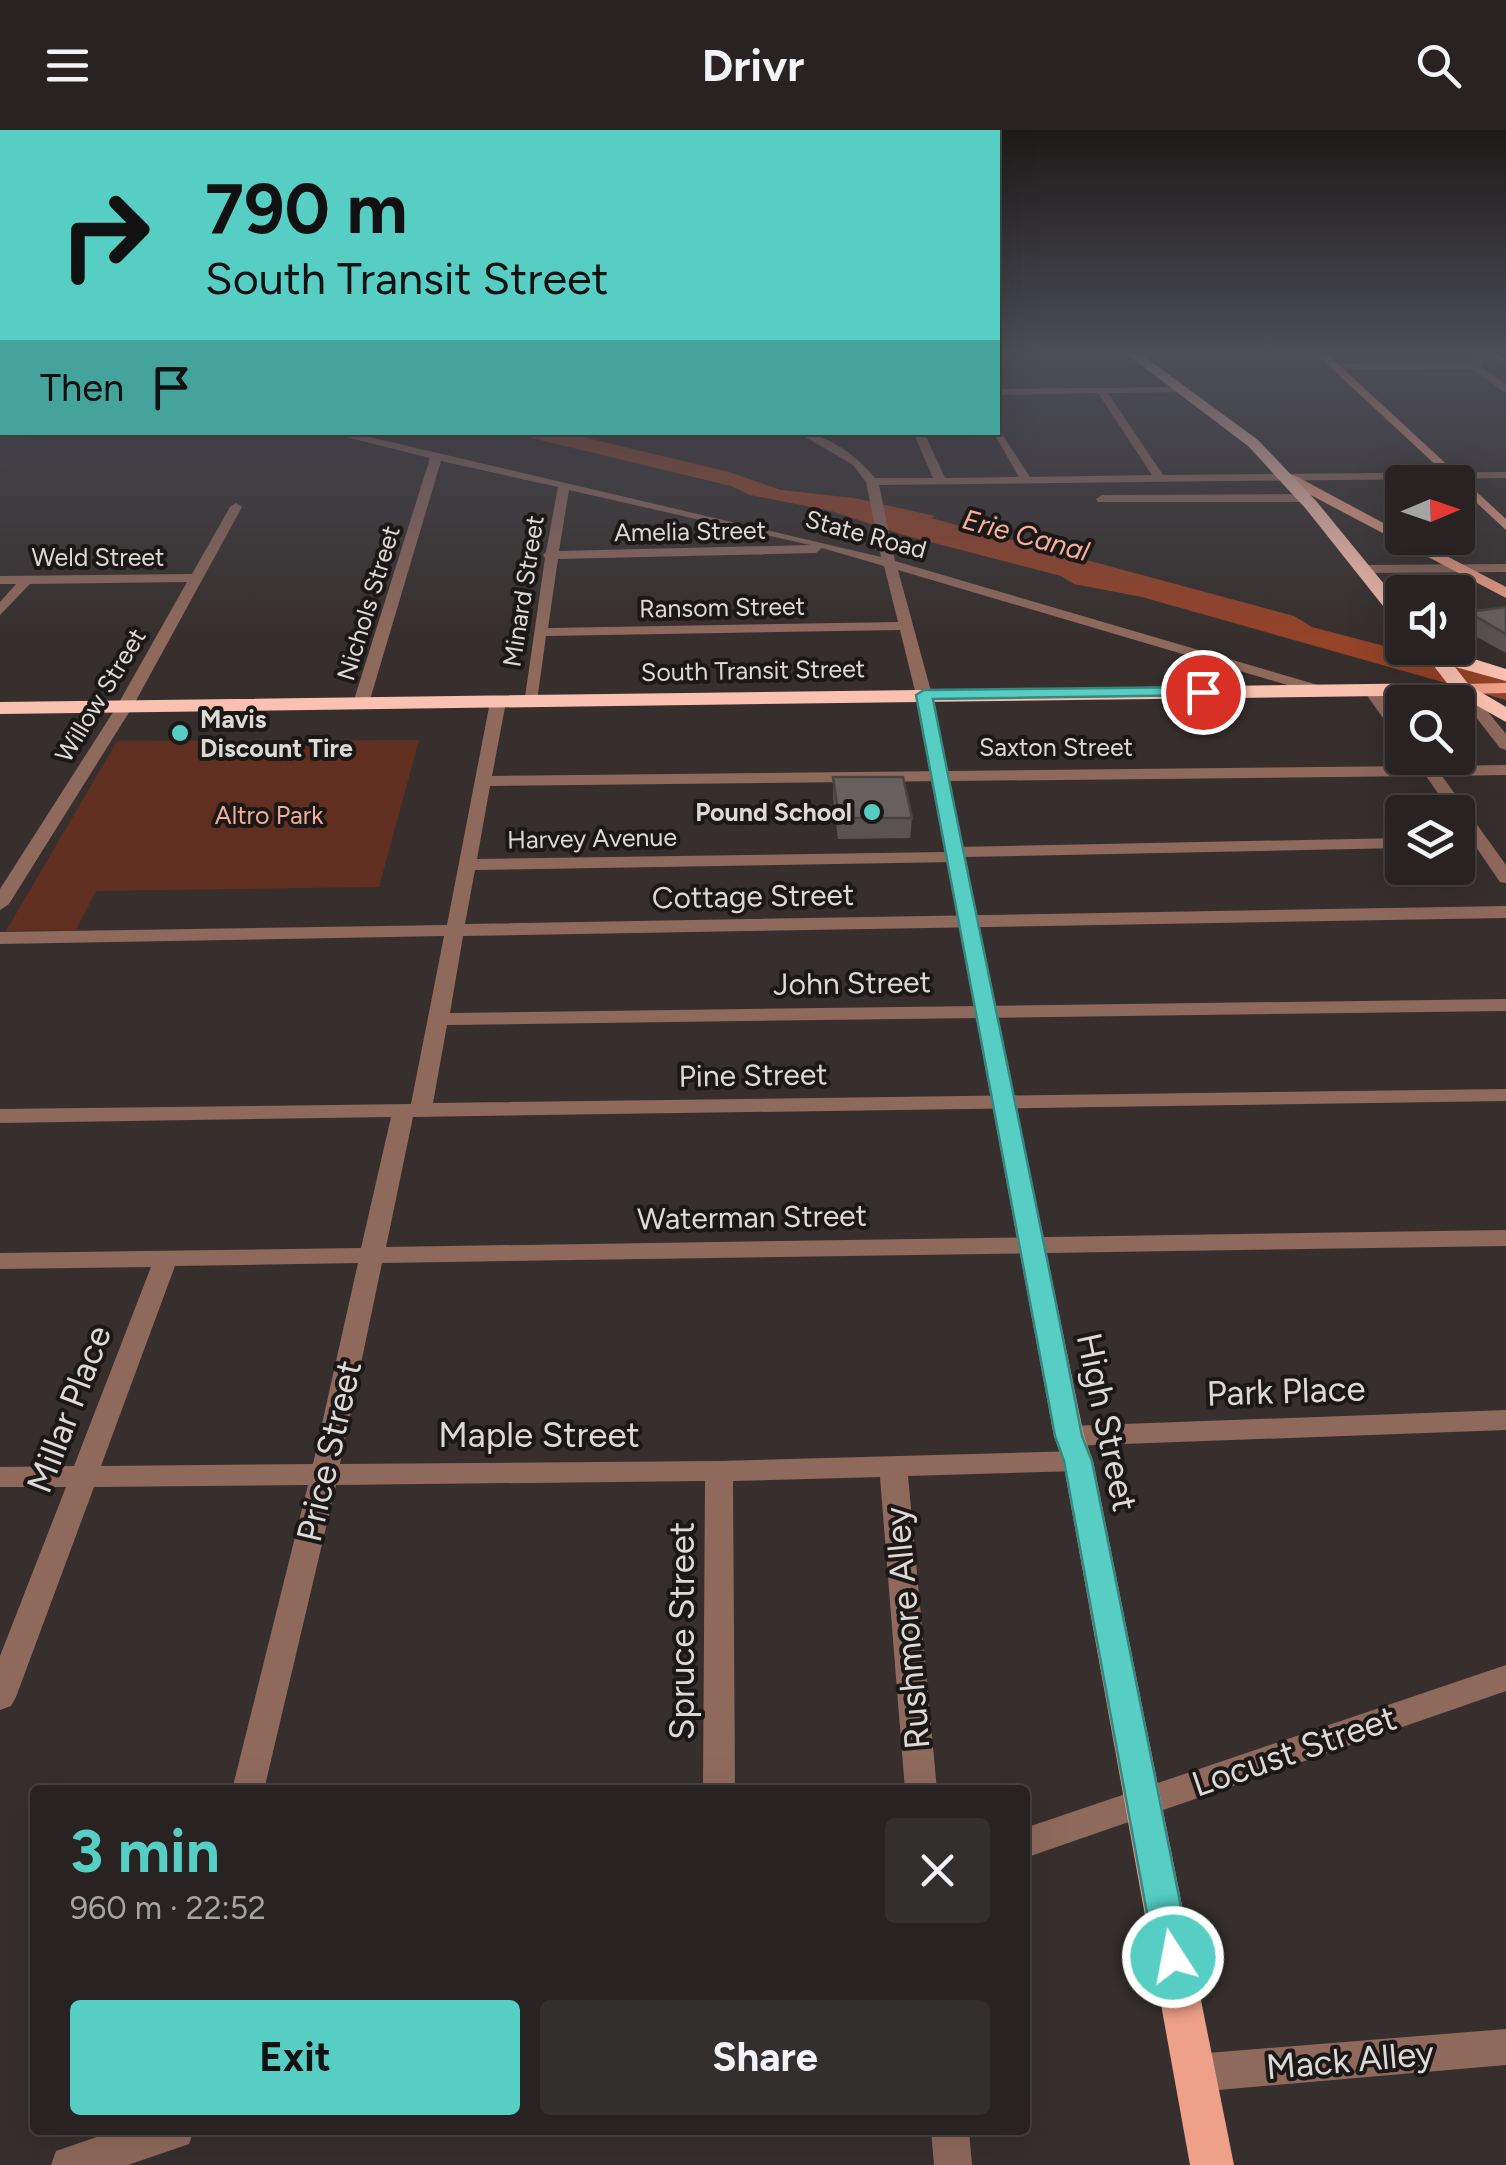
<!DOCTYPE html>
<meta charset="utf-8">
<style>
:root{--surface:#282322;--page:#342f2f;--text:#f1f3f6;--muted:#a5a4a5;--line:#444040;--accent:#56cec4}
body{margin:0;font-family:Figtree,sans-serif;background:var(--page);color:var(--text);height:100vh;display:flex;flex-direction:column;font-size:38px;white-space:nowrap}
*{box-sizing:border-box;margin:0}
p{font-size:32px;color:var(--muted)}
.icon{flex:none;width:55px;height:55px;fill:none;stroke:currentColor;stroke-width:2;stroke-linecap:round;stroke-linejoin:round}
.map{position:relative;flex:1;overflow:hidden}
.drawer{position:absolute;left:30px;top:1655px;width:1000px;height:350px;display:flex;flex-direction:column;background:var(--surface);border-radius:10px;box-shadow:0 10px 40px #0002,0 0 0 2px var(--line)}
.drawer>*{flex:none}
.top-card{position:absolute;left:0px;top:0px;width:1000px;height:305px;box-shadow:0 10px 40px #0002,0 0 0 2px var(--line);background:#56cec4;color:#111;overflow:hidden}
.needle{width:65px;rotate:88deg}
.controls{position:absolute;left:1385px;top:335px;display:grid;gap:20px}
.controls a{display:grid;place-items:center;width:90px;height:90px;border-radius:10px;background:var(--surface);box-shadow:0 10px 40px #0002,0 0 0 2px var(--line);font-size:50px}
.pin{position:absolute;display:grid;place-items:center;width:85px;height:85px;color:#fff;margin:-42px;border:5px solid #fff;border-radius:50%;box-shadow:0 2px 10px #0007}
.me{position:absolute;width:110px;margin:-55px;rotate:349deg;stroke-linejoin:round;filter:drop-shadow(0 0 8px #0008)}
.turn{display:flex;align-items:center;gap:35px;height:210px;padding:0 40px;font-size:45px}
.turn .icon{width:130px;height:130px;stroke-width:2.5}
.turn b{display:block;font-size:70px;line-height:85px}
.then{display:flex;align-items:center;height:95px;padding:0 40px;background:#0003;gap:20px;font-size:38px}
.round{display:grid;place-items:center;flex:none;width:105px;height:105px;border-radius:10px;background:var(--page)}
.summary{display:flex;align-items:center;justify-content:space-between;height:170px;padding:0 40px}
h1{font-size:60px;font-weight:700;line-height:75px;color:var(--accent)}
.button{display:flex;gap:20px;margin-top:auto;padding:20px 40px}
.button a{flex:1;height:115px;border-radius:10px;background:var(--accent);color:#111;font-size:40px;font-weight:700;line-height:115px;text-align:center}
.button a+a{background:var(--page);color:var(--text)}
header{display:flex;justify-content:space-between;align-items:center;height:130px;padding:0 40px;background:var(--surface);font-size:45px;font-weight:700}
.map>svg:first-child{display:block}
.green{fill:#602f1f}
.water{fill:#954329}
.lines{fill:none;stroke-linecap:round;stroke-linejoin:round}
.minor{fill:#90695d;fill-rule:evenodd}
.major{fill:#eea088;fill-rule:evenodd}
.highway{fill:#fbc1b0;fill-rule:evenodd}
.rail{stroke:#cbc6c4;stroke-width:2.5;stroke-dasharray:10 5;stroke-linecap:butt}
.wall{fill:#595351}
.building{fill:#68605e;stroke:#494342;stroke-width:2.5}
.route{fill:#56cec4;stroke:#38867f;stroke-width:2.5}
.poi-dot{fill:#56cec4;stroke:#1b1817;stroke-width:4}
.labels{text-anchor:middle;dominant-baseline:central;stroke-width:8;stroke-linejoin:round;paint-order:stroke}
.far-street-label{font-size:25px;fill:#ddd9d7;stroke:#1b1817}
.far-poi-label{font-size:25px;font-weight:bold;fill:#ddd9d7;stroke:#1b1817;text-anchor:start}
.far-park-label{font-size:25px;fill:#f3ad97;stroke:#1b1817}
.far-water-label{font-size:28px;font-style:italic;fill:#f6b09a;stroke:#1b1817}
.street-label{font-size:30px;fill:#ddd9d7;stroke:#1b1817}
.near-street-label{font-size:35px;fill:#ddd9d7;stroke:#1b1817}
</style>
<header><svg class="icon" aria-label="menu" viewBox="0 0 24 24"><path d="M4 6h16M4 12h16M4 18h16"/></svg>Drivr<svg class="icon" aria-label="search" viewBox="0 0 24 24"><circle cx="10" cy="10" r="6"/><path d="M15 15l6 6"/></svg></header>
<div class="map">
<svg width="1506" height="2035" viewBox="0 0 1506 2035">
<rect width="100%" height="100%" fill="#362f2d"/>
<!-- green -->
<path class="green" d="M419 610 379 757 96 761 76 800 6 801 117 611Z"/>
<!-- water -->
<path class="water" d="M511 303H566L729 342 781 360 854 368 935 386 931 388 1294 486 1312 497 1506 548V570L1142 467 1074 454 1061 446 907 406 831 381 750 365 731 356Z"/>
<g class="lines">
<!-- minor -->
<g class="minor">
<path d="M1324 222 1319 225 998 229V223Z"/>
<path d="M1481 222H1491L1480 236 1506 255V263L1472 239 1335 240 1330 237 1335 234 1471 233Z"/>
<rect x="0" y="230" width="2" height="6"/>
<path d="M1190 257 1186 262 1108 263 1163 345 1506 342V348L879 355 895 431 1328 558V564H1318L898 440 932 565 929 568 916 565 900 500 546 506 537 571 524 574 545 428 543 425 546 422 558 357 441 331 369 573 361 578 353 573 430 328 326 302H348L881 427 866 352 853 335 797 302C826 302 858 327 875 348H933L913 302H924L945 348 1019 347 993 302H998V298L1030 347 1152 345 1098 263 998 265V259ZM569 360 810 415 559 421ZM822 418 884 436 898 492 548 498 558 429 816 423Z"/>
<path d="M1102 365 1302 364 1308 368 1302 372H1098L1096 369Z"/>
<path d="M236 373 242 377 133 576 9 774 0 780V759L117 576 187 452 30 454 0 485V472L16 454H0V446L192 444 230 377Z"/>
<path d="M1506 434V442L1360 443 1353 439 1360 435Z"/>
<path d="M1462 554 1467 556 1506 604V620L1500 618 1454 559Z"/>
<path d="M1366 557H1376L1402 593V608L1396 606 1363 560Z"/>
<path d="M498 567 506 572 492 646 1419 636 1420 631 1426 629 1436 636 1506 635V645L1442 646 1506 735V753L1500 752 1458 691V682H1451L1426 646 490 656 477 729 945 722 954 717 1402 708V718L964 727 955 732 475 740 465 794 1506 776V788L463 806 450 883 1506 869V881L447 895 433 973 1506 959V971L413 987 386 1117 1506 1100V1116L382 1133 340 1334 719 1331 1078 1321 1088 1324 1092 1331 1088 1338 1078 1341 908 1346 937 1660H905L880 1347 733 1351 735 1660H703L705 1351 336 1355 264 1660H232L308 1355 94 1357 16 1567 11 1576 0 1580V1526L66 1357H0V1337L74 1336 151 1137 0 1139V1123L361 1118 391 987 0 993V979L411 974 444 806 0 814V802L447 795 490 572ZM358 1133 313 1334 101 1336 175 1136Z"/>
<path d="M1506 1280V1300L1069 1316 1059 1313 1055 1306 1059 1299 1069 1296Z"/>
<path d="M1506 1535V1561L1025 1728V1698Z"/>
<path d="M1506 1899V1935L1195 1962 1182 1956 1176 1943 1182 1930 1195 1924Z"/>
<path d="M117 2000H194L189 2014 128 2035H51L56 2021Z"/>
<path d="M931 2000H969L972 2035H934Z"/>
</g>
<!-- major -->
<g class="major">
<path d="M1314 222H1325L1506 389V400Z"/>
<path d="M1284 345H1294L1402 403V408H1412L1506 457V468L1284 351Z"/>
<path d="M1506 553V563L1462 564 1454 559 1462 554Z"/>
<path d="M924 560 932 565 1084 1306 1093 1331 1234 2035H1190L1063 1331 1054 1306 916 565Z"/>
</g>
<!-- highway -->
<g class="highway">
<path d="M1124 222H1138L1258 310 1317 372 1402 476V492L1395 491 1306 379 1248 316Z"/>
<path d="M1420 518H1439L1506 539V551L1455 537 1469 555 1506 577V592L1458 565 0 584V572L1447 553Z"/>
</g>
<!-- rail -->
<path class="rail" d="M1481 222 1506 230"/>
</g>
<!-- wall -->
<g class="wall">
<path d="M1506 477V523L1464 500 1468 482Z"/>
<path d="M833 647 912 688 910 708 838 709 833 667Z"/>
</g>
<!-- building -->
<g class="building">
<path d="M1506 477V504L1468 482Z"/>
<path d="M833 647H903L912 688H839Z"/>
</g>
<!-- sky -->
<linearGradient id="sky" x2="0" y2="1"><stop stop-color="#1e1a19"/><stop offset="0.44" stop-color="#4c4d57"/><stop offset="1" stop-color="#4c4d57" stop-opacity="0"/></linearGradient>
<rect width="1506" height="507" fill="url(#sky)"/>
<!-- route -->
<path class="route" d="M1203 557 1211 562 1209 565 933 569C981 815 1035 1060 1082 1306L1092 1331 1191 1827 1185 1839 1173 1844 1160 1839 1155 1827 1064 1331 1055 1306C1011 1059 961 812 916 565L924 560Z"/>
<!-- markers -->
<g class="poi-dot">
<circle cx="180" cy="603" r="10"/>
<circle cx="872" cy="682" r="10"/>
</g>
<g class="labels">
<!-- far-street labels -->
<g class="far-street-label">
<text transform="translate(690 401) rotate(-1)">Amelia Street</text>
<text transform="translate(866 404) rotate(15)">State Road</text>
<text x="98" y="427">Weld Street</text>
<text transform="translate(523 461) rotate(-81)">Minard Street</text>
<text transform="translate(368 473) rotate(-73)">Nichols Street</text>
<text transform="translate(722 477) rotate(-1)">Ransom Street</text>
<text transform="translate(753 540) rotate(-1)">South Transit Street</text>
<text transform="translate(100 565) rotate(-59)">Willow Street</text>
<text x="1056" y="617">Saxton Street</text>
<text transform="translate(592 708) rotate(-1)">Harvey Avenue</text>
</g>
<!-- far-poi labels -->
<g class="far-poi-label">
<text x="200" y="589">Mavis<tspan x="200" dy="29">Discount Tire</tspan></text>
<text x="852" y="682" text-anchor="end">Pound School</text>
</g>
<!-- far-park labels -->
<g class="far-park-label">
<text x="269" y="685">Altro Park</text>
</g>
<!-- far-water labels -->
<g class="far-water-label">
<text transform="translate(1026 405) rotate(15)">Erie Canal</text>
</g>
<!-- street labels -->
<g class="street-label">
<text transform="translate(753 766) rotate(-1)">Cottage Street</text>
<text transform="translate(852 853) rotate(-1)">John Street</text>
<text transform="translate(753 945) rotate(-1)">Pine Street</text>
<text transform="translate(752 1087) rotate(-1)">Waterman Street</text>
</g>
<!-- near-street labels -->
<g class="near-street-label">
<text transform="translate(1286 1261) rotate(-2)">Park Place</text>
<text transform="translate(69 1279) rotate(-69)">Millar Place</text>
<text transform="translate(1107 1292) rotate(78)">High Street</text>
<text x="539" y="1305">Maple Street</text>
<text transform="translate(329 1321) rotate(-77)">Price Street</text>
<text transform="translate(907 1498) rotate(-95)">Rushmore Alley</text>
<text transform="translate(682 1501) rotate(-90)">Spruce Street</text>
<text transform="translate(1294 1621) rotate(-19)">Locust Street</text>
<text transform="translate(1350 1930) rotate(-5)">Mack Alley</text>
</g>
</g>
</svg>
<div class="controls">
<a><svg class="needle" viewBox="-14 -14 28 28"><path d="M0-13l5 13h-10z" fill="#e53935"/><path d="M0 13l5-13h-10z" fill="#a5a4a5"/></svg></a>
<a><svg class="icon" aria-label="sound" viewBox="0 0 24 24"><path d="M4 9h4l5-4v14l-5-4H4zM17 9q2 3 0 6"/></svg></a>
<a><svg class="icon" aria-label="search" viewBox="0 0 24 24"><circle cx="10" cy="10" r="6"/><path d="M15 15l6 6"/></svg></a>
<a><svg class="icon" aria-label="layers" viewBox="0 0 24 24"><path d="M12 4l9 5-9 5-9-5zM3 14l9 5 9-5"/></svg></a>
</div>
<div class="pin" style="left:1203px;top:562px;background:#d93025"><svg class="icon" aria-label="arrive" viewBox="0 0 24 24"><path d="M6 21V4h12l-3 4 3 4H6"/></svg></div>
<svg class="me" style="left:1173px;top:1827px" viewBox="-20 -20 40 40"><circle r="17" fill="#56cec4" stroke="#fff" stroke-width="3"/><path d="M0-11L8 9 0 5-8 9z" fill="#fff"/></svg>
<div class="top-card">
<div class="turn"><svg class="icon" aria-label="right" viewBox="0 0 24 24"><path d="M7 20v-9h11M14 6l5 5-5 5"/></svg><div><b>790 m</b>South Transit Street</div></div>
<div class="then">Then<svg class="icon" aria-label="arrive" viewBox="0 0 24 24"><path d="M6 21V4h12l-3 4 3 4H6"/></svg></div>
</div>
<section class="drawer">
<div class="summary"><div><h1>3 min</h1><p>960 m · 22:52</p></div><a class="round"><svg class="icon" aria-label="close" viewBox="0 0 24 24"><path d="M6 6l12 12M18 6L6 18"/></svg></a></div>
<div class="button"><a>Exit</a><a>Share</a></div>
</section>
</div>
